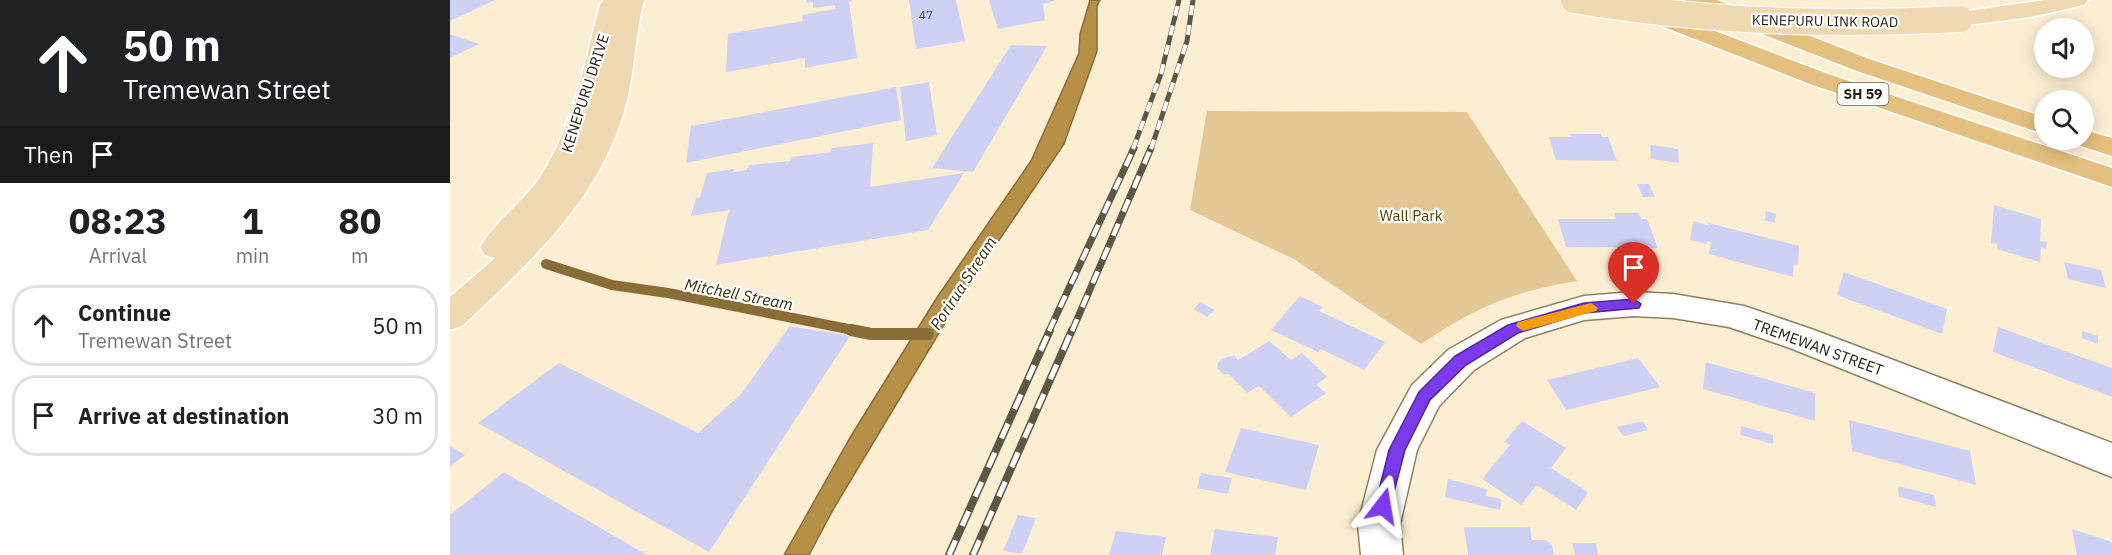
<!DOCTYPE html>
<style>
:root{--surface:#fff;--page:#f6f6f6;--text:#202124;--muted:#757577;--line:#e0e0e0}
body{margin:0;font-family:"IBM Plex Sans",sans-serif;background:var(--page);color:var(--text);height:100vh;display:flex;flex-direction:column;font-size:22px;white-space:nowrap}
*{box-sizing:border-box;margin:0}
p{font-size:20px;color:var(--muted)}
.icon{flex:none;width:33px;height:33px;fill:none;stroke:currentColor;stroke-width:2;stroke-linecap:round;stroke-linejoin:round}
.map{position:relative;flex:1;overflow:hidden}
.panel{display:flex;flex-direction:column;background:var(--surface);width:450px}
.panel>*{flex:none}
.banner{background:#202124;color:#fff;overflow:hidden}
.tools{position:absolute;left:1584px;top:18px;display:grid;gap:12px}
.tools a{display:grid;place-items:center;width:60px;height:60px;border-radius:50%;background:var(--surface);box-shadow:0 3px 15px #0003;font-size:30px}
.pin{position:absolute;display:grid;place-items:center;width:51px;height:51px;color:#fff;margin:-62px -26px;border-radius:50% 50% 50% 0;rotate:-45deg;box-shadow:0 0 6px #0007}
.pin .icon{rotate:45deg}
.me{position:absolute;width:66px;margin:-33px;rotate:14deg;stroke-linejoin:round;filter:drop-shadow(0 0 4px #0008)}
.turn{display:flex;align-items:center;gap:21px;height:126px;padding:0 24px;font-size:27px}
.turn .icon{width:78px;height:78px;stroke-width:2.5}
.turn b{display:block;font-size:42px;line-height:51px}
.then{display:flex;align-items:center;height:57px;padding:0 24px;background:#0003;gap:12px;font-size:22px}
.eta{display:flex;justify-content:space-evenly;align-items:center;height:102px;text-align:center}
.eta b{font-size:36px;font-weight:800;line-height:42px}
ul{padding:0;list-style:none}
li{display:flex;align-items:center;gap:18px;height:81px;margin:0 12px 9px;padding:0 12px;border:3px solid var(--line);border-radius:24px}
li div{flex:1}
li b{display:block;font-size:22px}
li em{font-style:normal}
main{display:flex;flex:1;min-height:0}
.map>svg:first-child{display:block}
.green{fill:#e3c895}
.water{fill:#b59046;stroke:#896d36;stroke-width:1.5}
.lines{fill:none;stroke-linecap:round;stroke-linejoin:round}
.stream-far1{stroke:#896d36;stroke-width:10}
.stream{stroke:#896d36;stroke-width:12}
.building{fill:#cfd1f4}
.minor-casing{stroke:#907f60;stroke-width:3}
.major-casing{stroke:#fff;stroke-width:3}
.highway-casing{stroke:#fff;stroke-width:3}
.minor{fill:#fff;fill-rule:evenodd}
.major{fill:#eed9b1;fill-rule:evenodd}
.highway{fill:#e3c07d;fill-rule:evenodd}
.rail-far2-casing{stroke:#5f5746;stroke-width:5}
.rail-far1-casing{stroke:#5f5746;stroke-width:7}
.rail-casing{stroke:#5f5746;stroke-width:8}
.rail-far2{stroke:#fff;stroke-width:4;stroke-dasharray:10;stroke-linecap:butt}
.rail-far1{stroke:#fff;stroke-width:4.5;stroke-dasharray:13;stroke-linecap:butt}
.rail{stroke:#fff;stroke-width:5;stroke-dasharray:16;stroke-linecap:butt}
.major-bridge-casing{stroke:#fff;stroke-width:28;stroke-linecap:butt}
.major-bridge{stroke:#eed9b1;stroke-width:26}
.route{fill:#7c3aed;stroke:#51269a;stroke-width:1.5}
.slow{fill:#f59e0b}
.labels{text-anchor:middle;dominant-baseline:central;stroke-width:4.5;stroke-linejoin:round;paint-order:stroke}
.number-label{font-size:12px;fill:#4d4948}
.far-street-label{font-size:14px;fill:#221c0f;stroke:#fff}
.shield{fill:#fff;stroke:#646057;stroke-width:1.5}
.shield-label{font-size:14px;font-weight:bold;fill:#221c0f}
.street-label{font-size:15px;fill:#221c0f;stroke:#fff}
.park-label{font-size:15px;fill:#594001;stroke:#fff}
.water-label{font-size:16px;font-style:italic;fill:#3b2b0a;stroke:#fff}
</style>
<main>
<section class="panel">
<div class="banner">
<div class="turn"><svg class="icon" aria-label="ahead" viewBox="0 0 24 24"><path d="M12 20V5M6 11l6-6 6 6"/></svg><div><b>50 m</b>Tremewan Street</div></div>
<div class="then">Then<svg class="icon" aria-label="arrive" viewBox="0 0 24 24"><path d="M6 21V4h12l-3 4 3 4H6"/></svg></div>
</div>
<div class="eta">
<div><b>08:23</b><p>Arrival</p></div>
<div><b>1</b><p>min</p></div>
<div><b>80</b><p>m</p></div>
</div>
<ul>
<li><svg class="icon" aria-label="ahead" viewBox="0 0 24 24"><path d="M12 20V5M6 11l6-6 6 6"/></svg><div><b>Continue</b><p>Tremewan Street</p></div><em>50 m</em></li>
<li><svg class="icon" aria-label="arrive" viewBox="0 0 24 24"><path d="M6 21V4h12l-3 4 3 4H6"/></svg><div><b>Arrive at destination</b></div><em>30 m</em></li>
</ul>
</section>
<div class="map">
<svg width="1662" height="555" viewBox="0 0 1662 555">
<rect width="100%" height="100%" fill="#fceed3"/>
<!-- green -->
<path class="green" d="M757 111 1017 112 1127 281C1063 291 1024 308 971 344L844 259 740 210Z"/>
<!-- water -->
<path class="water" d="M640 0H650L647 6V51L614 144 510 298 384 508 359 555H334L401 436 486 299 581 161 629 53 630 34Z"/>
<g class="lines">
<!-- stream-far1 -->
<path class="stream-far1" d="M96 264 162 285 218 293 408 331"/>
<!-- stream -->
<path class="stream" d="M401 330 421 334H478"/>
</g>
<!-- building -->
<g class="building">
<path d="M0 0H45L0 21Z"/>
<path d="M356 0H403L399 2 407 58 355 68V58L276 72 278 34 353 21 352 15 386 9 385 5 363 8V2L356 3Z"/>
<path d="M459 0H506L515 41 466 49Z"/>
<path d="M539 0H604V1L593 4 595 20 548 29Z"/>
<path d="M0 34 29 44 0 58Z"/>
<path d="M561 45 597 46 523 172 482 168Z"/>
<path d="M479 82 487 135 456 141 450 87Z"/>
<path d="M446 87 451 120 236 163 241 126Z"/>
<path d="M1120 134H1151L1152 137H1158L1167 161 1106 160 1099 137H1121Z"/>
<path d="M423 143 420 187 514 173 478 230 266 265 279 210 241 216 246 198 250 197 257 173 284 169 283 172 297 170 299 165 341 161 342 157 381 152 382 148Z"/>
<path d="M1200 145 1228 149 1229 163 1201 159Z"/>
<path d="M1187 184H1199L1205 197H1193Z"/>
<path d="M1544 205 1591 219 1590 241 1597 242 1596 249 1591 247 1590 262 1547 249V244L1541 243Z"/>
<path d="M1316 211 1326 214 1325 223 1315 220Z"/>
<path d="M1164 213H1189L1191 219H1197L1208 248 1116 247 1108 219H1166Z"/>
<path d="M1243 221 1258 225V223L1349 246 1348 265 1344 264 1343 277 1259 254 1261 242 1257 241V244L1240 240Z"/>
<path d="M1614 262 1651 270 1656 288 1618 279Z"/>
<path d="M1394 272 1497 309 1492 334 1387 295Z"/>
<path d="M850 296 873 307 869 311 935 342 914 370 871 349 868 352 821 330Z"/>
<path d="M750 302 765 310 757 317 744 309Z"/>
<path d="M340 326 400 336 259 552 28 423 109 363 248 433 291 394Z"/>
<path d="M1548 327 1662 368V397L1543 352Z"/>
<path d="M1632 331 1648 336V344L1632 338Z"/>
<path d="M819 341 841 360 852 353 877 377 866 385 876 393 841 417 809 386 797 393 779 374H773L767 368 769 361 777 357 784 356 788 360Z"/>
<path d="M1188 358 1210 387 1116 410 1097 380Z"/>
<path d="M1256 362 1365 393V421L1253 389Z"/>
<path d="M1399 420 1520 451 1526 485 1402 451Z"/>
<path d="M1072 421 1116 448 1101 468 1138 492 1126 510 1087 485 1071 505 1032 479 1060 445 1054 442Z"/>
<path d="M1193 421 1198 430 1173 436 1167 427Z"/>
<path d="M1291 426 1323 435V444L1290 435Z"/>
<path d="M791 428 869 445 856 490 775 472Z"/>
<path d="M0 446 15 455 0 467Z"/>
<path d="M54 472 197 555H0V515Z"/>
<path d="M751 473 782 478 778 494 747 488Z"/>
<path d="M998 479 1037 489 1036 496 1051 499 1050 510 995 497Z"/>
<path d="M1448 486 1484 495 1486 507 1449 497Z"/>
<path d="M568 515 586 518 572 554 553 551Z"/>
<path d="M1014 527H1080L1082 540H1096L1102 545 1104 555H1018Z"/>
<path d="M765 529 828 537 825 555H760Z"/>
<path d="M1622 529 1662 542V555H1627Z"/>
<path d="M666 531 716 537 712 555H659Z"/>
<path d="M1122 543H1146L1148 555H1125Z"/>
</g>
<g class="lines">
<defs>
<path id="minor" d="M1184 292 1223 294 1294 306 1364 330 1662 443V477L1340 348 1279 327 1223 318 1184 316 1134 320 1075 338 1024 370 989 406 967 450 950 524 953 555H911L908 524 927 450 962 385 998 350 1051 320 1134 296Z"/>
<g id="major">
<path d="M154 0H194C185 34 185 70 176 104 151 199 81 261 12 326L0 330V297L45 258 35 255 30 247C46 220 75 201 92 174 124 124 135 61 150 5Z"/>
<path d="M1595 0H1638L1634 5 1581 17 1510 26 1502 24 1498 19 1502 14 1510 12Z"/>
</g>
<g id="highway">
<path d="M1234 0H1267L1422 60 1594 117V134L1404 70 1238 5Z"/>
<path d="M1189 2 1378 74 1662 168V187L1360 84 1181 14 1177 9 1181 4Z"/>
<path d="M1634 130 1662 138V156L1624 144 1621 140H1634Z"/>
</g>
</defs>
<!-- minor casing -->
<use href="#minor" class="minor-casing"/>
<!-- major casing -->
<use href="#major" class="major-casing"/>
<!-- highway casing -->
<use href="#highway" class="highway-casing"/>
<!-- minor -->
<use href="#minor" class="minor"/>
<!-- major -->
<use href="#major" class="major"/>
<!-- highway -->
<use href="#highway" class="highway"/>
<defs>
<g id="rail-far2">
<path d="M683 149 711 74 729 0"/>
<path d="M701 149 737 41 743 0"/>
</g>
<g id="rail-far1">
<path d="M599 331 684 148"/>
<path d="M622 331 701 148"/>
</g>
<g id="rail">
<path d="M499 555 600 330"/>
<path d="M523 555 622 330"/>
</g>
</defs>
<!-- rail-far2 casing -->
<use href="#rail-far2" class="rail-far2-casing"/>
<!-- rail-far1 casing -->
<use href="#rail-far1" class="rail-far1-casing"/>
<!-- rail casing -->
<use href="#rail" class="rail-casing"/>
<!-- rail-far2 -->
<use href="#rail-far2" class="rail-far2"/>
<!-- rail-far1 -->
<use href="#rail-far1" class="rail-far1"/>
<!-- rail -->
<use href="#rail" class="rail"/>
<defs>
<path id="major-bridge" d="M1124 0C1253 22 1380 26 1510 19"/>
</defs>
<!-- major-bridge casing -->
<use href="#major-bridge" class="major-bridge-casing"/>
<!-- major-bridge -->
<use href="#major-bridge" class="major-bridge"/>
</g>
<!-- route -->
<path class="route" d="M1184 299 1191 304 1189 308 1134 313 1068 333 1016 365 980 400 955 450 939 511 933 513 927 511 925 506 939 450 969 392 1005 356 1058 325 1134 303Z"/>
<!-- slow -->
<path class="slow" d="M1141 303 1148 308 1146 311 1073 331 1066 326 1068 322Z"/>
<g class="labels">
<!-- number labels -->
<g class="number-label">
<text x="476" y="14">47</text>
</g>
<!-- far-street labels -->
<g class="far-street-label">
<text transform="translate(1375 21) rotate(1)">KENEPURU LINK ROAD</text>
</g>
<!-- shield labels -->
<rect class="shield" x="1387.5" y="83" width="51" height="22" rx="4.5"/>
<g class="shield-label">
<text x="1413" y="94">SH 59</text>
</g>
<!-- street labels -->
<g class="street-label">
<text transform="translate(135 93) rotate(-72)">KENEPURU DRIVE</text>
<text transform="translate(1368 347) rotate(20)">TREMEWAN STREET</text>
</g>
<!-- park labels -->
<g class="park-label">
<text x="961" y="215">Wall Park</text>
</g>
<!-- water labels -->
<g class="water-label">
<text transform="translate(513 283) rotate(-57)">Porirua Stream</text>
<text transform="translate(289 294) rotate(11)">Mitchell Stream</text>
</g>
</g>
</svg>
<div class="tools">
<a><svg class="icon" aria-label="sound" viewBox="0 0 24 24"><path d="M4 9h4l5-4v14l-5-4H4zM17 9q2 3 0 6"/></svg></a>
<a><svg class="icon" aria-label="search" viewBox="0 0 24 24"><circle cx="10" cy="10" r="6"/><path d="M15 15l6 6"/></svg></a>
</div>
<div class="pin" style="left:1184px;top:304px;background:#d93025"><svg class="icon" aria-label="arrive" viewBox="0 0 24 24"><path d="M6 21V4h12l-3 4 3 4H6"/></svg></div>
<svg class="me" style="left:933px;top:506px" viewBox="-20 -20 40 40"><path d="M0-17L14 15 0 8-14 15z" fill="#7c3aed" stroke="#fff" stroke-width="4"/></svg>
</div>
</main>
